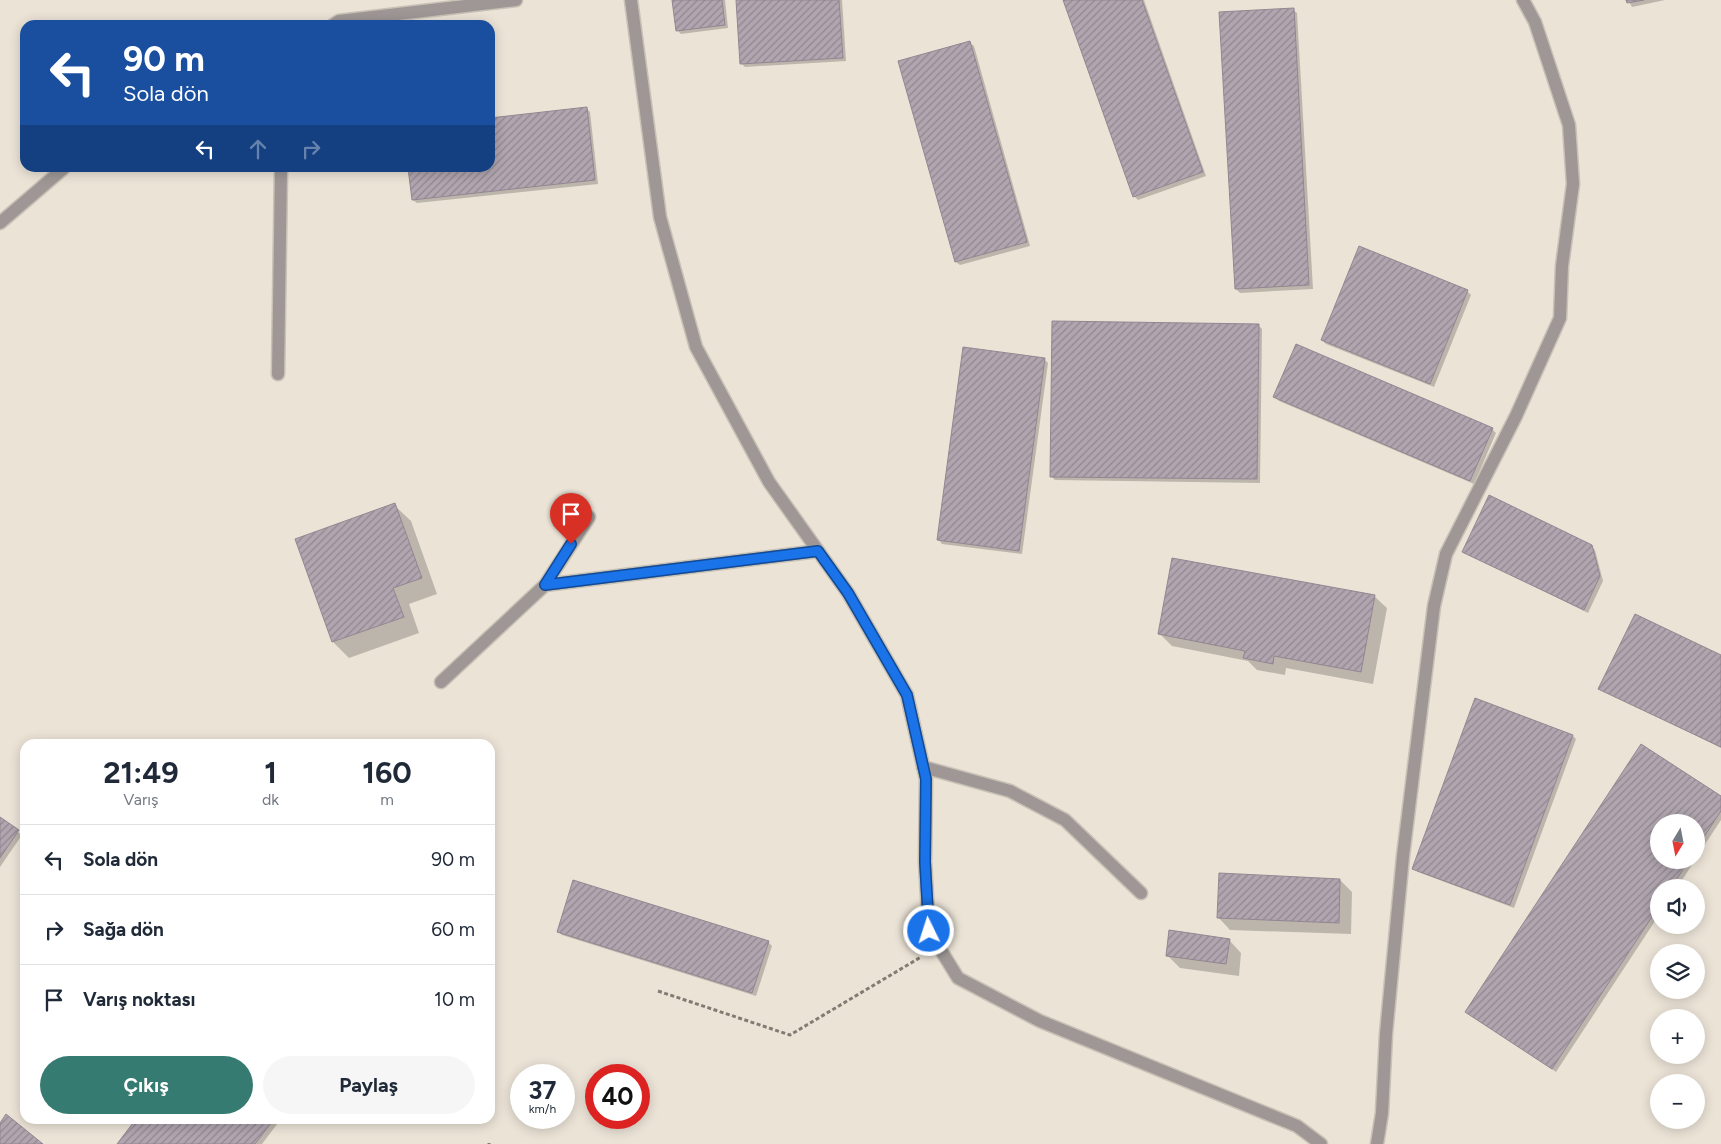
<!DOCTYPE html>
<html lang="tr">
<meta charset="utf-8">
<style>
:root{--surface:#fff;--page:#f6f6f7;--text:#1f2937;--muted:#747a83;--line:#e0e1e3;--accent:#357b71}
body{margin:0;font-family:Figtree,sans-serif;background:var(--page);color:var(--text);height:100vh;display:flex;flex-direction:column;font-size:19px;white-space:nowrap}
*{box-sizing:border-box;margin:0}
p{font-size:16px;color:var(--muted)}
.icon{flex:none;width:28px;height:28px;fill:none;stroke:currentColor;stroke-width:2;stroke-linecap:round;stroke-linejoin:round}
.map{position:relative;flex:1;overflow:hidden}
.drawer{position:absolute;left:20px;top:739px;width:475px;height:385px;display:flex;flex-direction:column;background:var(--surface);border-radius:15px;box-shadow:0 2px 12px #0003}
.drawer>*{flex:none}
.guide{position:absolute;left:20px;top:20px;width:475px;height:152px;border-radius:15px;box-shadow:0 2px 12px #0003;background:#1a4fa0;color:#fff;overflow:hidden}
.needle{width:32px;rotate:190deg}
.controls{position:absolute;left:1650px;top:814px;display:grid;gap:10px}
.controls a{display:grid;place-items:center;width:55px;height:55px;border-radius:50%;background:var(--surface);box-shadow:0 2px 12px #0003;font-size:25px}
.speed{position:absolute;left:510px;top:1064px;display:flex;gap:10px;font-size:25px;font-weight:700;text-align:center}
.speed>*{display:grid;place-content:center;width:65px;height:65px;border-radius:50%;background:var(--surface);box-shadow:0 2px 12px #0003;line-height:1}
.speed small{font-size:12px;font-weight:400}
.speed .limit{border:8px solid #d22;background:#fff;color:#111}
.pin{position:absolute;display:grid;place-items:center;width:42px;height:42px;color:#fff;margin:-51px -21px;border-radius:50% 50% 50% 0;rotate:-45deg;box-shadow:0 0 5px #0007}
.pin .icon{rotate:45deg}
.me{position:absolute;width:55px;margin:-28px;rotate:356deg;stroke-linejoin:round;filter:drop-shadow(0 0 4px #0008)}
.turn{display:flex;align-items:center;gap:18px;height:105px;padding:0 20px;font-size:22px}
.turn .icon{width:65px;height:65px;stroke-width:2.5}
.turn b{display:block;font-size:35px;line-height:42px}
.lanes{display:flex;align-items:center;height:48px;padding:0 20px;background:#0003;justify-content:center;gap:25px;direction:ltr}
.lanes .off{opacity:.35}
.eta{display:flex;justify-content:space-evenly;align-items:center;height:85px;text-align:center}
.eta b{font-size:30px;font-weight:700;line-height:35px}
.primary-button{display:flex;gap:10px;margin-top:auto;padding:10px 20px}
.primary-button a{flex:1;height:58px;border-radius:30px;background:var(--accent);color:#fff;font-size:20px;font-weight:700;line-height:58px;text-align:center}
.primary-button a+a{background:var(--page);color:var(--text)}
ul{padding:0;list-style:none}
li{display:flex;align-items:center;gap:15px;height:70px;padding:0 20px;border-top:1px solid var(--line)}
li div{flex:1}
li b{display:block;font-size:19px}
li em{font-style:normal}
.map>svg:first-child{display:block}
.shadow{fill:#0003}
.building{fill:url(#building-hatch);stroke:#928791}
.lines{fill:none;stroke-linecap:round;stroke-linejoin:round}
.minor-casing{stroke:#c8c1b5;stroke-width:15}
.path{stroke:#817c73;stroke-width:3;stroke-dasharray:4 2.5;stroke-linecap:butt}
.minor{stroke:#9e9796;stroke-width:12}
.route-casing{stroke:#114b97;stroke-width:12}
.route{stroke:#1a73e8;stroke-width:9}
</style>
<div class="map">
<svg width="1721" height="1144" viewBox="0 0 1721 1144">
<defs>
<pattern id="building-hatch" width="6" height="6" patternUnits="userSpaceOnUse" patternTransform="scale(1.25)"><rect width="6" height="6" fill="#b1a6b0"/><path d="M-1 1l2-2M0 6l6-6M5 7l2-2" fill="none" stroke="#90878f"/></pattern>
</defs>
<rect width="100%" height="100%" fill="#ebe3d6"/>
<!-- shadow -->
<g class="shadow">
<path d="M674 0H725L728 28 681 34 677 30Z"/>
<path d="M738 0H842L846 61 745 67 741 63Z"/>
<path d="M1065 0H1144L1206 176 1138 200 1134 196Z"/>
<path d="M1628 0H1665L1632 7Z"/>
<path d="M1293 10 1297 13 1313 289 1240 293 1236 289Z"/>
<path d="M970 43 974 46 1030 246 960 265 956 262Z"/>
<path d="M586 108 590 112 598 184 417 203 413 200 409 168H490V119Z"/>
<path d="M1467 291 1471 295 1434 387 1326 344 1322 340Z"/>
<path d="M1258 325 1262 329 1260 483 1055 480 1051 476Z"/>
<path d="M1297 346 1493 430 1496 433 1474 484 1279 401 1275 397Z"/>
<path d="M1044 359 1048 363 1022 554 942 544 939 540Z"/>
<path d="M394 505 411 521 437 594 409 604 419 633 349 658 333 642Z"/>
<path d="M1591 546 1595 550 1603 581 1588 613 1463 551Z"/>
<path d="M1374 596 1387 608 1373 684 1286 668 1285 675 1257 670 1248 661 1172 646 1160 634Z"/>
<path d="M1721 657V748L1600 688Z"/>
<path d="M1573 736 1576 739 1514 908 1418 872 1414 869Z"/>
<path d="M1641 746 1721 797V820L1696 858V822H1659V860H1695L1677 888H1659V915L1556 1072 1467 1012Z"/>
<path d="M0 819 22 835 0 867Z"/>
<path d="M1340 880 1352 892 1351 934 1230 930 1218 917Z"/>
<path d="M558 931 768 942 772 946 756 996 562 935Z"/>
<path d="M1229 940 1241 953 1239 976 1180 968 1167 955Z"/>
<path d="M137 1119H281L262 1144H118Z"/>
</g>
<!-- building -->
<g class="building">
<path d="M672 0H722L725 25 676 31Z"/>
<path d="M736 0H839L843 58 740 64Z"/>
<path d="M1063 0H1142L1203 172 1133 197Z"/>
<path d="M1626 0H1644L1627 3Z"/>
<path d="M1294 8 1309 285 1235 289 1219 12Z"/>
<path d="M970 41 1027 242 955 262 898 61Z"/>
<path d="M587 107 595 180 412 200 408 168H490V118Z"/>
<path d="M1359 246 1468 290 1430 384 1321 340Z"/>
<path d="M1052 321 1259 324 1257 479 1050 477Z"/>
<path d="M1296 344 1493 428 1470 481 1273 397Z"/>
<path d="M963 347 1045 358 1019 551 937 540Z"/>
<path d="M1489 495 1592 545 1600 576 1584 610 1462 552Z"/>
<path d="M395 503 422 578 393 588 404 617 332 642 295 539Z"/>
<path d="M1172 558 1375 595 1361 672 1274 656 1273 664 1243 658 1245 651 1158 634Z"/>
<path d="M1635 614 1721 655V747L1598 689Z"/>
<path d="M1475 698 1573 735 1510 905 1412 869Z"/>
<path d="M1641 744 1721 796V811L1696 849V822H1659V860H1689L1671 888H1659V906L1552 1069 1465 1012Z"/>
<path d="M0 817 19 830 0 858Z"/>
<path d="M1219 873 1340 879 1339 923 1217 918Z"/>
<path d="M573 880 769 941 752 993 557 932Z"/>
<path d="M1169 930 1230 939 1226 964 1166 956Z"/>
<path d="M6 1114 43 1144H0V1123Z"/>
<path d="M136 1119H274L255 1144H117Z"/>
</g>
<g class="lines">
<defs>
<g id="minor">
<path d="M631 0 660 217 696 347 769 482 848 593 907 695 926 779 925 862 929 931 958 978 1040 1021 1297 1126 1321 1144"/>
<path d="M333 25 339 21 516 0"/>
<path d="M0 223 64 168"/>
<path d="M278 374 281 168"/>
<path d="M545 585 589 517"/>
<path d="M441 682 545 585 818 551"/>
<path d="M923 767 1010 791 1065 820 1141 893"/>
<path d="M1377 1144 1382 1113 1386 1034 1403 856 1434 606 1446 554 1516 416 1560 318 1562 266 1573 184 1569 125 1535 22 1523 0"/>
</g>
</defs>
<!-- minor casing -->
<use href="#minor" class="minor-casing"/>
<!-- path -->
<g class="path">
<path d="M658 991 790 1035 921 957"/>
<path d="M489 1144V1143"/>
</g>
<!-- minor -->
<use href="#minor" class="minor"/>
</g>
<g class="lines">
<defs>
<path id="route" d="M571 544 545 585 818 551 848 593 907 695 926 779 925 862 929 931"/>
</defs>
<!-- route casing -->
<use href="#route" class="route-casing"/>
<!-- route -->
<use href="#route" class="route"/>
</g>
</svg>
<div class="controls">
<a><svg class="needle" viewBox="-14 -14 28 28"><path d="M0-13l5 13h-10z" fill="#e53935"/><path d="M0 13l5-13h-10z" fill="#747a83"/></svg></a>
<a><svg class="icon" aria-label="sound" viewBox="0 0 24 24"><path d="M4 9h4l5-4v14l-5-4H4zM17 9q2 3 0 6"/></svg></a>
<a><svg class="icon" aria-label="layers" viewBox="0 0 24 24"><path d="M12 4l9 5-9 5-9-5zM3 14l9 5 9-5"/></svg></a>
<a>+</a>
<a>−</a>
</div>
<div class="speed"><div>37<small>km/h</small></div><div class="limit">40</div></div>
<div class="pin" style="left:571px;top:544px;background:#d93025"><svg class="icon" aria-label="arrive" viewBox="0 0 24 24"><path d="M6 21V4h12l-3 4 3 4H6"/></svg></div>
<svg class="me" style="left:929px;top:931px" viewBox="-20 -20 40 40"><circle r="17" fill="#1a73e8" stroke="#fff" stroke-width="3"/><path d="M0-11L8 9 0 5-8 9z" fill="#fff"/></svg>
<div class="guide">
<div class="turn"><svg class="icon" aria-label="left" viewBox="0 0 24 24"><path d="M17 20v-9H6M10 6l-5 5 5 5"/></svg><div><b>90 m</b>Sola dön</div></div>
<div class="lanes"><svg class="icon" aria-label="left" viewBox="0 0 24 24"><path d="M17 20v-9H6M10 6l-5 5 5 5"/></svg><svg class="icon off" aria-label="ahead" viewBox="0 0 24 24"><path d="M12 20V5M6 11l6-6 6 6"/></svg><svg class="icon off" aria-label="right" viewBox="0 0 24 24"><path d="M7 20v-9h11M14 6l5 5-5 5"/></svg></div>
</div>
<section class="drawer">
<div class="eta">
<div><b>21:49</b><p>Varış</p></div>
<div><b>1</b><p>dk</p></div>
<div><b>160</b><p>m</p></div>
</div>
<ul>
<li><svg class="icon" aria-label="left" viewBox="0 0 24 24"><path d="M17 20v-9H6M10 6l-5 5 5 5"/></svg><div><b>Sola dön</b></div><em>90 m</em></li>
<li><svg class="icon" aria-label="right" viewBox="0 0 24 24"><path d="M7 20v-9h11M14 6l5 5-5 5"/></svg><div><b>Sağa dön</b></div><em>60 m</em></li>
<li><svg class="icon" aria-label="arrive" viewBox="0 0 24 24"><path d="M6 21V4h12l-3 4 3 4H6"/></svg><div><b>Varış noktası</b></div><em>10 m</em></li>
</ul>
<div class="primary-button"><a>Çıkış</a><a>Paylaş</a></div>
</section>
</div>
